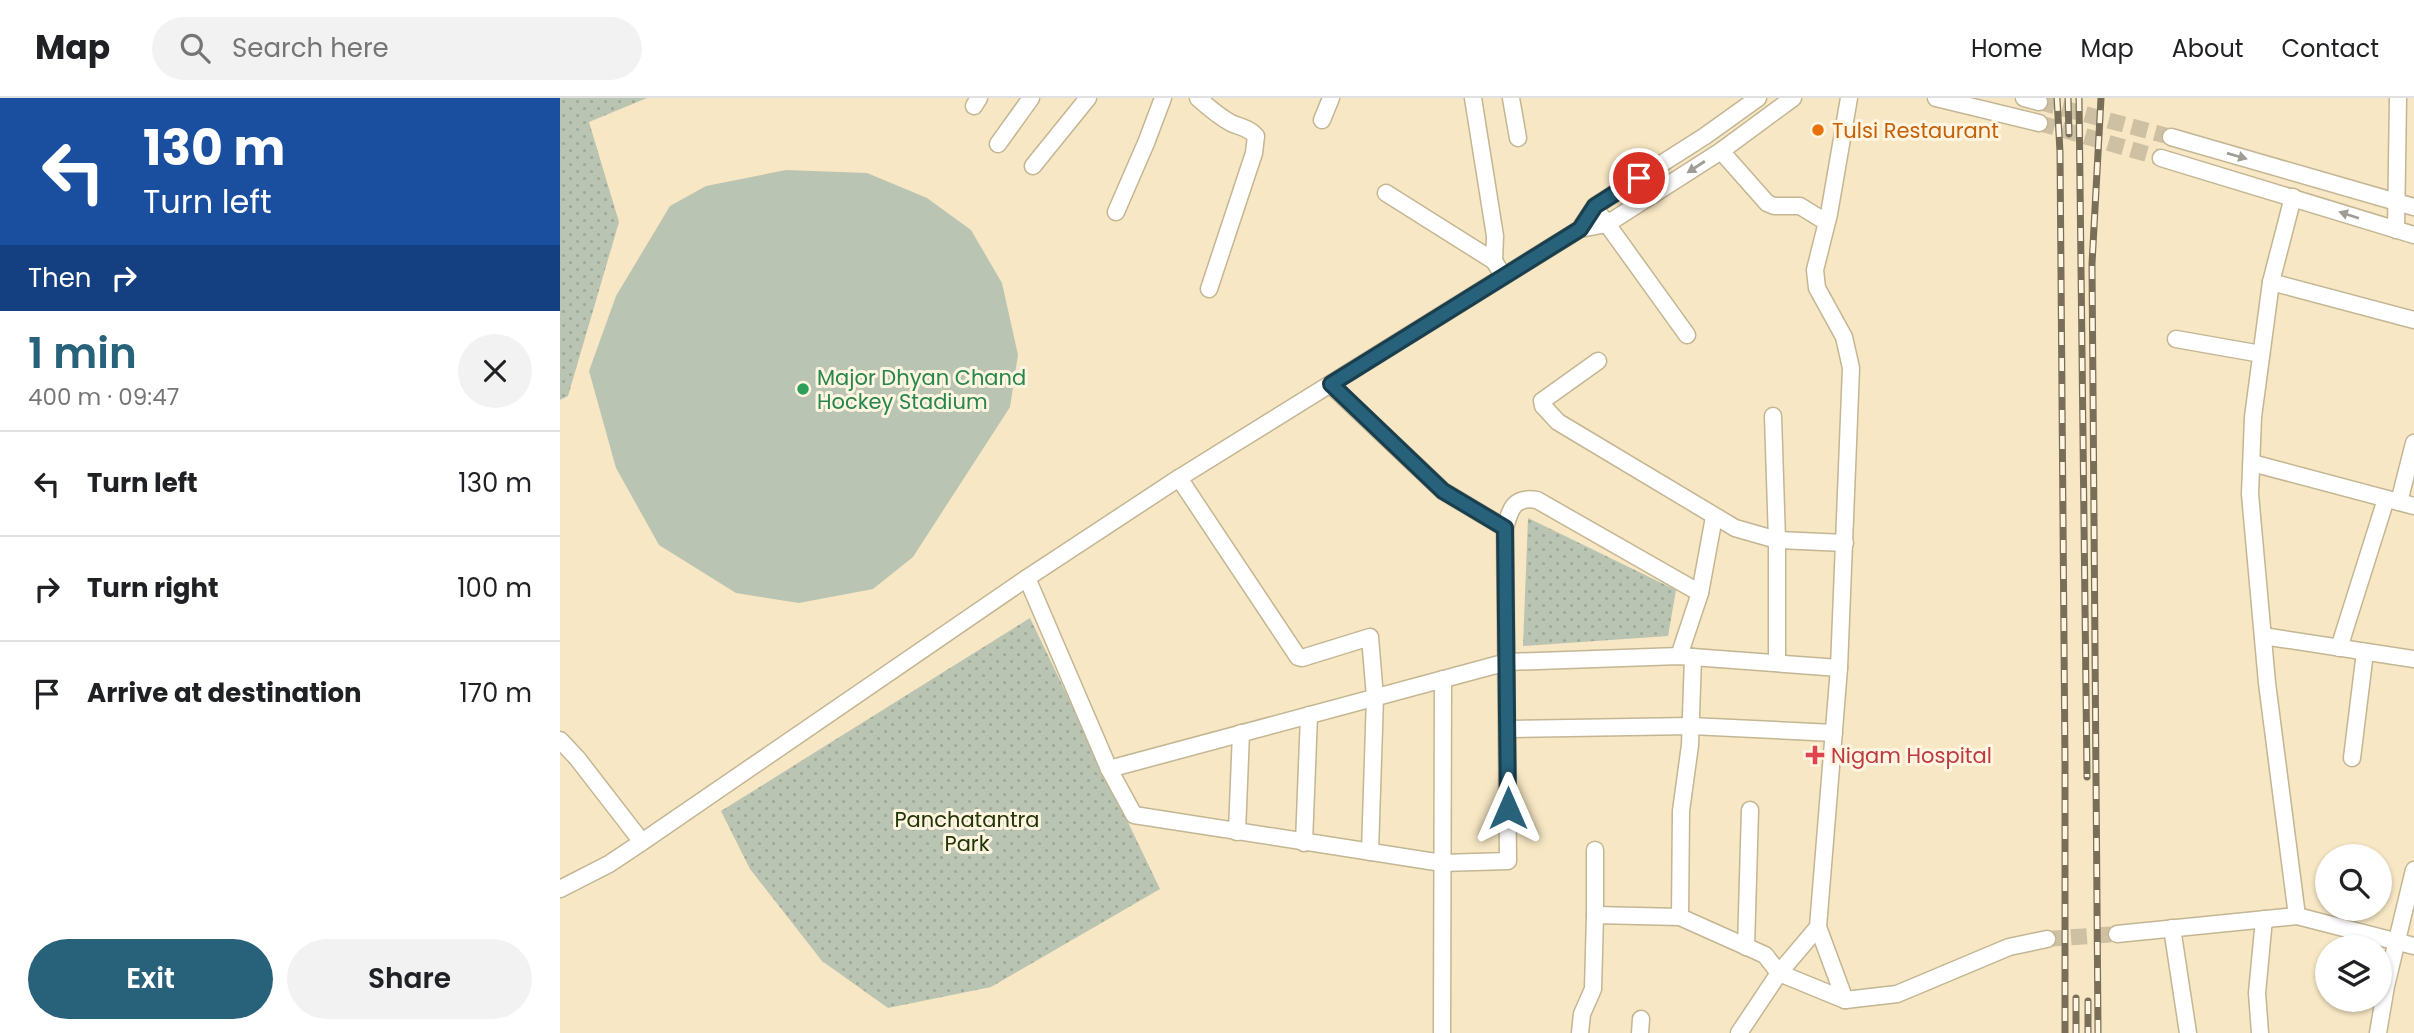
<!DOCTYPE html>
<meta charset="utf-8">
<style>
:root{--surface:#fff;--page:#f2f2f2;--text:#202124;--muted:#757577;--line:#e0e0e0;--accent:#27617a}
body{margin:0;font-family:Poppins,sans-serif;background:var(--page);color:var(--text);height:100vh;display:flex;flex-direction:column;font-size:26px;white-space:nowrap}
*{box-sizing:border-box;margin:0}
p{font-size:23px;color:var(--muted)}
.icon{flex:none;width:38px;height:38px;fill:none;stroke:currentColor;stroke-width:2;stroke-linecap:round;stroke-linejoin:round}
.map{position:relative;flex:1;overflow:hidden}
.details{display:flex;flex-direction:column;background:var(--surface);width:560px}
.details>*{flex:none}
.hud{background:#1a4fa0;color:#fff;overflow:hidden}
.fabs{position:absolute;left:1755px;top:746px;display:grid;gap:14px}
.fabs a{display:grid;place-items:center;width:77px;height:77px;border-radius:50%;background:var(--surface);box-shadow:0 2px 5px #0004;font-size:35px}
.pin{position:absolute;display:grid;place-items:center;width:60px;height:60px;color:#fff;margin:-30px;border:4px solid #fff;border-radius:50%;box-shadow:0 2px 7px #0007}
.me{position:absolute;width:77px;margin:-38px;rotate:0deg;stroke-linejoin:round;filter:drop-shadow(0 0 5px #0008)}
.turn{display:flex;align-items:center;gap:24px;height:147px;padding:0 28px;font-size:32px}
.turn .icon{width:91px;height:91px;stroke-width:2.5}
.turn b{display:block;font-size:49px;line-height:60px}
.then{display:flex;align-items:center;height:66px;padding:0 28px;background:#0003;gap:14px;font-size:26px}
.round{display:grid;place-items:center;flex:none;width:74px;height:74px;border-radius:37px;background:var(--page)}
.summary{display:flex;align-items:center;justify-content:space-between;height:119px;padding:0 28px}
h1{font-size:42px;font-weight:600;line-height:52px;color:var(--accent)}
.primary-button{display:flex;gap:14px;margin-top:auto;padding:14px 28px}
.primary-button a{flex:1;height:80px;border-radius:42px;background:var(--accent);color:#fff;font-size:28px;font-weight:600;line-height:80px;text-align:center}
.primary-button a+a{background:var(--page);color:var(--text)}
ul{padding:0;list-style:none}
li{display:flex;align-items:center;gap:21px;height:105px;padding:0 28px;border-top:2px solid var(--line)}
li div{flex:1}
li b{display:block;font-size:26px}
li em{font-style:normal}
header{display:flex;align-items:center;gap:42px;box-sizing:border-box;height:98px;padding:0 35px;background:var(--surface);border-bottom:2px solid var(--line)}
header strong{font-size:33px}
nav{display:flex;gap:38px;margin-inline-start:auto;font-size:24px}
.search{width:490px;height:63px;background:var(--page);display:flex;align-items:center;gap:18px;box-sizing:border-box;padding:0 24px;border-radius:38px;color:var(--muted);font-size:26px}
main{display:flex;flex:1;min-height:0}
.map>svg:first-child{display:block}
.park{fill:url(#park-dots)}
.garden{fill:#bac4b2}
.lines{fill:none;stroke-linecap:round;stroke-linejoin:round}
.minor-tunnel{stroke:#cec0a2;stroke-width:16;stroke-dasharray:16 8;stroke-linecap:butt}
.minor-casing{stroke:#c4b593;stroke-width:19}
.minor{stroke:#fff;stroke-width:16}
.rail-casing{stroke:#796f59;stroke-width:7}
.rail{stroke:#fff5e0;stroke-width:4.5;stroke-dasharray:13;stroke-linecap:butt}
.oneway{fill:#a09d97}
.route-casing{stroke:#193f4f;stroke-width:18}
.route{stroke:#27617a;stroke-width:12}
.food-dot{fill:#e8710a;stroke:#fff5e0;stroke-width:2.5}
.leisure-dot{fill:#2e9e5b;stroke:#fff5e0;stroke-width:2.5}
.health-dot{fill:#e0444e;stroke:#fff5e0;stroke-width:2.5}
.labels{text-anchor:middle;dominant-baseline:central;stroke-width:6;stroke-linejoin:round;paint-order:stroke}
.food-label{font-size:21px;fill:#c56008;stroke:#fff5e0;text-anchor:start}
.leisure-label{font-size:21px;fill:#27864d;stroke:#fff5e0;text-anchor:start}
.health-label{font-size:21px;fill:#be3a42;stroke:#fff5e0;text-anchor:start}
.park-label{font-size:21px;fill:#223507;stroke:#fff5e0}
</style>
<header>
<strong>Map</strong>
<div class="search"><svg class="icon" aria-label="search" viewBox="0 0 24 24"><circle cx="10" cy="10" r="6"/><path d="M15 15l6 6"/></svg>Search here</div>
<nav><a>Home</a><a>Map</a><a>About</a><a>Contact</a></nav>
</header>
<main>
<section class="details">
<div class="hud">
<div class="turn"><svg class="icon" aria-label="left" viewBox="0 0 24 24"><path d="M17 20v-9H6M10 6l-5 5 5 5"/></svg><div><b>130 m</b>Turn left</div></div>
<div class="then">Then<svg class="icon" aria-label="right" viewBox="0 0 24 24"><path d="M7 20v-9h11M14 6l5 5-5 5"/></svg></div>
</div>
<div class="summary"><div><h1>1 min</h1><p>400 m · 09:47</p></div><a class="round"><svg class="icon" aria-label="close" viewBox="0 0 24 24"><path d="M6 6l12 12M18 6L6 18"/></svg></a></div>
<ul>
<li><svg class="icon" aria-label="left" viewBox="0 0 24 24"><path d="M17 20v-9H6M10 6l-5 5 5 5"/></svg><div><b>Turn left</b></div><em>130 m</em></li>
<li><svg class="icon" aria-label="right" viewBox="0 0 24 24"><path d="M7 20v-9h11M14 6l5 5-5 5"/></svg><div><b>Turn right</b></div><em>100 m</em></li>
<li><svg class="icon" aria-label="arrive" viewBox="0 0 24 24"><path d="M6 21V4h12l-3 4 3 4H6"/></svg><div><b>Arrive at destination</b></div><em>170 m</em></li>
</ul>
<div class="primary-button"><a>Exit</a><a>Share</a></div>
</section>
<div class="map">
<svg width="1854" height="935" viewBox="0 0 1854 935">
<defs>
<pattern id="park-dots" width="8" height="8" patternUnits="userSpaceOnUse" patternTransform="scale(1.75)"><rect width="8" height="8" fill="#bac4b2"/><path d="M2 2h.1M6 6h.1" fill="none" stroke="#a0a898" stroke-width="1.8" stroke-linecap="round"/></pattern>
</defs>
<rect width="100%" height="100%" fill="#f7e7c4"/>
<!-- park -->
<g class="park">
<path d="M0 0H87L29 24 59 124 8 298 0 302Z"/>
<path d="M968 420 1116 492 1108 538 963 548Z"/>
<path d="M470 520 600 791 431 889 328 910 262 863 190 771 161 713Z"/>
</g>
<!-- garden -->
<path class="garden" d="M226 72 307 75 367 100 411 132 442 185 458 257 450 309 353 459 313 491 239 505 176 495 99 447 56 370 29 273 56 198 110 108 146 88Z"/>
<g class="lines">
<!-- minor-tunnel -->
<g class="minor-tunnel">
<path d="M1479 4 1611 39"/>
<path d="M1479 25 1601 60"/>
<path d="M1487 841 1557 836"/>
</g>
<defs>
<g id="minor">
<path d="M638 0C648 9 658 18 671 25 680 29 689 30 696 38L694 55 649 191"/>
<path d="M913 0 935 138 934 163"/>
<path d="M951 0 958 40"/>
<path d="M1376 0 1479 25"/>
<path d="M1464 0 1479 4"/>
<path d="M414 8 419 0"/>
<path d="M762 22 771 0"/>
<path d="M1611 39 1854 109"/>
<path d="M438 46 471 0"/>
<path d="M1161 53 1207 105 1214 108H1240L1266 124"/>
<path d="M1601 60 1854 137"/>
<path d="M473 68 528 0"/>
<path d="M826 95 934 163 939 171"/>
<path d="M1733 99 1711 184 1693 319 1690 396 1707 585 1737 818"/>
<path d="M556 114 586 45 603 0"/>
<path d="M1042 119 1127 237"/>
<path d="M1020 131 1047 126 1161 53 1233 0"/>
<path d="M1836 132 1838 0"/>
<path d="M1711 184 1854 222"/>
<path d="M1616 241 1701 256"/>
<path d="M1038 263 982 303 983 308 998 324 1175 430 1217 442 1285 445"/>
<path d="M771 287 883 393 945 430"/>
<path d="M1213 318 1217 442V565"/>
<path d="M1692 365 1854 408"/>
<path d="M619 380 738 559 742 560 810 539 815 599 810 754"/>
<path d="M1839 404 1854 345"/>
<path d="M467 480 549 671 947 564 1119 558 1279 570 1258 829 1219 875 1179 935"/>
<path d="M1140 495 1154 419"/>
<path d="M1703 538 1854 561"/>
<path d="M1779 550 1826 401"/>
<path d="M1279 570 1291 270 1284 239 1257 190 1255 172 1269 116 1289 0"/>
<path d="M948 631 1131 628 1274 635"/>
<path d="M0 642 17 660 82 744"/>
<path d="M1792 660 1805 554"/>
<path d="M549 671 574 717 882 765 948 763 945 430C950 411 954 398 977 402L1140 495 1119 558"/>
<path d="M677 734 681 635"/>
<path d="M744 745 749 617"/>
<path d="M1035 752V817"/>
<path d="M0 791 49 766 82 744 467 480 619 380 1020 131 1035 108 1145 38 1198 0"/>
<path d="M1120 819 1121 713 1130 647 1133 559"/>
<path d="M1258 829 1285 902"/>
<path d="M1612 830 1628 935"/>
<path d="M1557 836 1737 818 1854 848"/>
<path d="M1186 849 1190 712"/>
<path d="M882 935 883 581"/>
<path d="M1020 935 1022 916 1033 891 1035 817 1120 819 1205 857 1219 875 1285 902 1337 896 1449 849 1487 841"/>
<path d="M1080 935 1081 921"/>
<path d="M1700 935 1697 895 1704 821"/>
<path d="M1818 935 1826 888 1854 772"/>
</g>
</defs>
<!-- minor casing -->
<use href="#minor" class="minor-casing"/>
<!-- minor -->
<use href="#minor" class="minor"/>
<defs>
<g id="rail">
<path d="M1497 0 1500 54 1505 667V935"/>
<path d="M1508 0 1509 36"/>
<path d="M1519 0 1527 679"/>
<path d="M1516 900V935"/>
<path d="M1528 903V935"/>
<path d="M1538 935 1532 166 1541 0"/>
</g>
</defs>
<!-- rail casing -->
<use href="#rail" class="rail-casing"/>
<!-- rail -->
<use href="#rail" class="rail"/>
</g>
<!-- one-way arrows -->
<defs><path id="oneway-solid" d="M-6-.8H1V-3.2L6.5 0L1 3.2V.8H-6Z" transform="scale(1.75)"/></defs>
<g class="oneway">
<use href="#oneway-solid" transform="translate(1677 58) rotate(16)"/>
<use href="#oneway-solid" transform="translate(1136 69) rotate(147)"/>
<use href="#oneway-solid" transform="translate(1789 117) rotate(-162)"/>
</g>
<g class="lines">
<defs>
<path id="route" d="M948 710 945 430 883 393 771 286 1020 131 1035 108 1079 80"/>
</defs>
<!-- route casing -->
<use href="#route" class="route-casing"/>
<!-- route -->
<use href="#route" class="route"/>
</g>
<!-- markers -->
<circle class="food-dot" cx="1258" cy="32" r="7"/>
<circle class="leisure-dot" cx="243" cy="291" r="7"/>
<path class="health-dot" d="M1251.5 646.5h7v7h7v7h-7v7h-7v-7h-7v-7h7z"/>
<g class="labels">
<!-- food labels -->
<g class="food-label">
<text x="1272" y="32">Tulsi Restaurant</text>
</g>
<!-- leisure labels -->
<g class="leisure-label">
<text x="257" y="279">Major Dhyan Chand<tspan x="257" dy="24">Hockey Stadium</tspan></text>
</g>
<!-- health labels -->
<g class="health-label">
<text x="1271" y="657">Nigam Hospital</text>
</g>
<!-- park labels -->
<g class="park-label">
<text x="407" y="721">Panchatantra<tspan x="407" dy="24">Park</tspan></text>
</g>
</g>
</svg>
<div class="fabs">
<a><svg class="icon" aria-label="search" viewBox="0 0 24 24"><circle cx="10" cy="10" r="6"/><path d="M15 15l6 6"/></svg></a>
<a><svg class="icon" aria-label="layers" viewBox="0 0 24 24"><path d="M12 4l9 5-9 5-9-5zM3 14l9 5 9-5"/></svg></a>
</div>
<div class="pin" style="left:1079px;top:80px;background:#d93025"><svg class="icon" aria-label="arrive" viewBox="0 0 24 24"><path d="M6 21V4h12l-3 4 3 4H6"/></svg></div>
<svg class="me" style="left:948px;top:710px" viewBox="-20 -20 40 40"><path d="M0-17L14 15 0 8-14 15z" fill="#27617a" stroke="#fff" stroke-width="4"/></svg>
</div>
</main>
